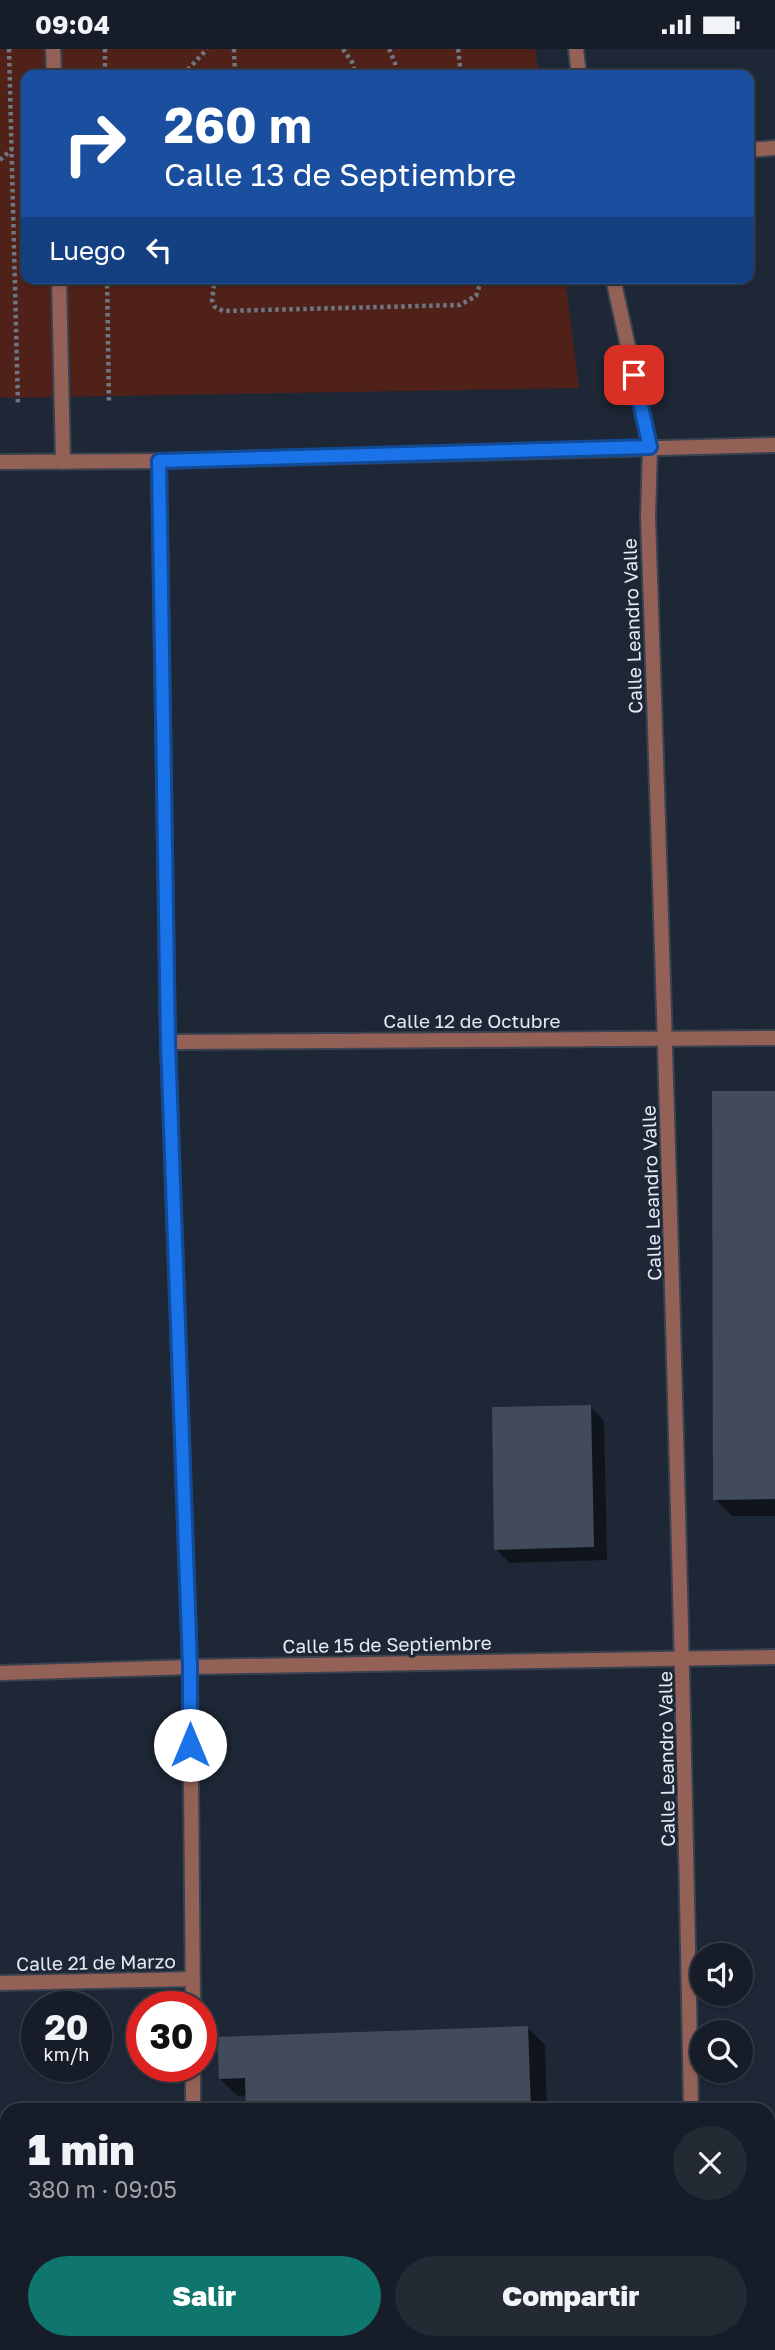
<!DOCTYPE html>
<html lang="es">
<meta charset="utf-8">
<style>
:root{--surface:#161d28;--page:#232a34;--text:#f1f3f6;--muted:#9ea2a8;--line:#353b45;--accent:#0f766e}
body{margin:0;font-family:"Golos Text",sans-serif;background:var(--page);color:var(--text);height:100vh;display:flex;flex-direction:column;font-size:26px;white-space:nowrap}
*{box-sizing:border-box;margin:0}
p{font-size:23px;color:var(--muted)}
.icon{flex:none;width:38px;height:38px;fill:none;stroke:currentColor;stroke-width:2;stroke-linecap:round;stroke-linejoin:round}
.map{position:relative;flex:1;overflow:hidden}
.sheet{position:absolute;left:0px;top:2054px;width:775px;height:247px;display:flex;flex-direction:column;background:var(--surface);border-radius:21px 21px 0 0;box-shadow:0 2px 5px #0004,0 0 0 2px var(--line)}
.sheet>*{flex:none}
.top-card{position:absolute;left:21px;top:21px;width:733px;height:214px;border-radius:14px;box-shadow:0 2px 5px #0004,0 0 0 2px var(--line);background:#1a4fa0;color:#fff;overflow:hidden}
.fabs{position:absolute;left:690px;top:1894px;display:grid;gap:14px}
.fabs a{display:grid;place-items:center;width:63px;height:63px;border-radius:50%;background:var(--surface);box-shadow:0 2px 5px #0004,0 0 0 2px var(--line);font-size:35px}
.speed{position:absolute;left:21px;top:1942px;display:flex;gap:14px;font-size:35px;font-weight:700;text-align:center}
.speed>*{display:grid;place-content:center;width:91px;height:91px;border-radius:50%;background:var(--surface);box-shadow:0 2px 5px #0004,0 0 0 2px var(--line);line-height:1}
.speed small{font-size:18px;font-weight:400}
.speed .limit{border:10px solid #d22;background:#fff;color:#111}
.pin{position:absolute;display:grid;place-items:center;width:60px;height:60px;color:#fff;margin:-30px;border-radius:14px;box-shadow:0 4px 10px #0006}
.me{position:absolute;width:77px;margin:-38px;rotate:0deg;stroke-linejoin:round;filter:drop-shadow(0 0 5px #0008)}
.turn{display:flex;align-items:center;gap:24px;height:147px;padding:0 28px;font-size:32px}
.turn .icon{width:91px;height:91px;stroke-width:2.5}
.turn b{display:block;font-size:49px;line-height:60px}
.then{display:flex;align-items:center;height:66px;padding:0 28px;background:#0003;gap:14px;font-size:26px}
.round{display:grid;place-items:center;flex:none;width:74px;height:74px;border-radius:37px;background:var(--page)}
.headline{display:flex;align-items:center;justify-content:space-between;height:119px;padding:0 28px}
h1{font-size:42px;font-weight:800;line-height:52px}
.primary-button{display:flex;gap:14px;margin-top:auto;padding:14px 28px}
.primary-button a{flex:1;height:80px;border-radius:42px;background:var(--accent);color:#fff;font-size:28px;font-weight:800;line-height:80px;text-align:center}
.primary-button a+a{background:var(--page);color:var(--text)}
.status{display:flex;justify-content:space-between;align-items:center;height:49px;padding:0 35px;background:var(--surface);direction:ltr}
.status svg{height:19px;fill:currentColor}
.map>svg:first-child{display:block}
.green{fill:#502118}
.shadow{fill:#0007}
.building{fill:#414b5b}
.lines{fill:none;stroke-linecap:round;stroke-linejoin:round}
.service-casing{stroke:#3a4251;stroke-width:18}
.minor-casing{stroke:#3a4251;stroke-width:18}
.tertiary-casing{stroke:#3a4251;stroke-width:18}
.path{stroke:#6e7683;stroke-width:4.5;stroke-dasharray:3.5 3.5;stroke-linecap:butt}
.service{stroke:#946156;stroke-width:14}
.minor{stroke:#946156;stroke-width:14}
.tertiary{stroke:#946156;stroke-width:14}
.route-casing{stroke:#114b97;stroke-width:18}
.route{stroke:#1a73e8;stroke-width:12}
.labels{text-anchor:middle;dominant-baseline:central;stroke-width:6;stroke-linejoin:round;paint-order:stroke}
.street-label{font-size:19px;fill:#e4eaf5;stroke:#1e2736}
</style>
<div class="status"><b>09:04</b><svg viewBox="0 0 49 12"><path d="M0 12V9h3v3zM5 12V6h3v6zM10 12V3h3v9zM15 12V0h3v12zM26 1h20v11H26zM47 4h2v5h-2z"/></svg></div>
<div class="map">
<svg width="775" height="2301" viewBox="0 0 775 2301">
<rect width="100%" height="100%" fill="#1e2736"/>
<!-- green -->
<path class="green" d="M0 0H535L539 26H26V229H565L579 339 0 349Z"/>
<!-- shadow -->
<g class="shadow">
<path d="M775 1044V1467H732L715 1450Z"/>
<path d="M591 1358 604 1372 607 1511 509 1514 496 1500Z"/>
<path d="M528 1979 545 1996 547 2062H247V2046L238 2047 220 2030Z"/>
</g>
<!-- building -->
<g class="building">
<path d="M712 1042H775V1450L713 1451Z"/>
<path d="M591 1356 594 1498 494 1501 492 1358Z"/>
<path d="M528 1977 531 2062H246L245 2029 219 2030 217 1988Z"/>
</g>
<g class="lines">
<defs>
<g id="service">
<path d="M53 0 54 26"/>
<path d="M59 229 63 413"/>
</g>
<g id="minor">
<path d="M576 0 579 26"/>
<path d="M749 101 775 99"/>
<path d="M613 229 650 398 648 468C666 999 682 1530 691 2062"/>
<path d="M159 412 168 993 190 1618 193 1958"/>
<path d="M0 413 159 412 775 396"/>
<path d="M168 993 775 989"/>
<path d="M0 1934 192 1930"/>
<path d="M193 2018V2062"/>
<path d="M768 2225H775"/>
<path d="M0 2243H7"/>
<path d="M196 2294V2301"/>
<path d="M695 2294V2301"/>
</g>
<path id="tertiary" d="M0 1624 190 1618 775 1608"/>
</defs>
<!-- service casing -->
<use href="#service" class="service-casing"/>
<!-- minor casing -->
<use href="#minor" class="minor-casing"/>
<!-- tertiary casing -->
<use href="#tertiary" class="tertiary-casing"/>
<!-- path -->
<g class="path">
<path d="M9 0 18 357"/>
<path d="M105 0V26"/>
<path d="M234 0 235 26"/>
<path d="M343 0 352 13 356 26"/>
<path d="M389 0 395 14 397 26"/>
<path d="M458 0 461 26"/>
<path d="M183 26 207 0"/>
<path d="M0 111 12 100"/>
<path d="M107 229 109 355"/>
<path d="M215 229 212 251 215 258 223 262 460 256 476 247 482 229"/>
</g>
<!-- service -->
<use href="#service" class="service"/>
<!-- minor -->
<use href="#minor" class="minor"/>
<!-- tertiary -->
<use href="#tertiary" class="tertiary"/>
</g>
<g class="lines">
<defs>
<path id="route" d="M190 1696V1618L168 993 159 412 650 398 634 326"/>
</defs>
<!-- route casing -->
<use href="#route" class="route-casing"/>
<!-- route -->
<use href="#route" class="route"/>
</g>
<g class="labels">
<!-- street labels -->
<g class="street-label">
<text transform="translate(632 577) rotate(-92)">Calle Leandro Valle</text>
<text x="472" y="971">Calle 12 de Octubre</text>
<text transform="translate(651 1144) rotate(-92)">Calle Leandro Valle</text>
<text transform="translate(387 1595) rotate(-1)">Calle 15 de Septiembre</text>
<text transform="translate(666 1710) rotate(-91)">Calle Leandro Valle</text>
<text transform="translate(96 1913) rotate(-1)">Calle 21 de Marzo</text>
</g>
</g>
</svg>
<div class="fabs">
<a><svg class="icon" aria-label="sound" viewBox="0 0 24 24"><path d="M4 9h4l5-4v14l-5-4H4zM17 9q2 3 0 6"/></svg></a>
<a><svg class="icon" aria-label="search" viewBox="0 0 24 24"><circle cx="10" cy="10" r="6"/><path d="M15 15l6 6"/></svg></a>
</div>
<div class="speed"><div>20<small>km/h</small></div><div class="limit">30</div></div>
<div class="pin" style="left:634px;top:326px;background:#d93025"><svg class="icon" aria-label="arrive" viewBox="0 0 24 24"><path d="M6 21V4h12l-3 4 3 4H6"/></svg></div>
<svg class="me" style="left:190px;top:1696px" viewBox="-20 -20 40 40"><circle r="19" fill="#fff"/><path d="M0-13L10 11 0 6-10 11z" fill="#1a73e8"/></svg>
<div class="top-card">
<div class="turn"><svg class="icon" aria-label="right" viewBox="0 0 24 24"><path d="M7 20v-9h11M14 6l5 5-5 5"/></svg><div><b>260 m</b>Calle 13 de Septiembre</div></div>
<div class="then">Luego<svg class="icon" aria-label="left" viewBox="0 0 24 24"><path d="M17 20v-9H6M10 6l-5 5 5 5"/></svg></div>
</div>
<section class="sheet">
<div class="headline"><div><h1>1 min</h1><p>380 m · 09:05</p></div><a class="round"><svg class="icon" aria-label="close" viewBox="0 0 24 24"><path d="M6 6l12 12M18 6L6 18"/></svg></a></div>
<div class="primary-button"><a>Salir</a><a>Compartir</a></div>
</section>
</div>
